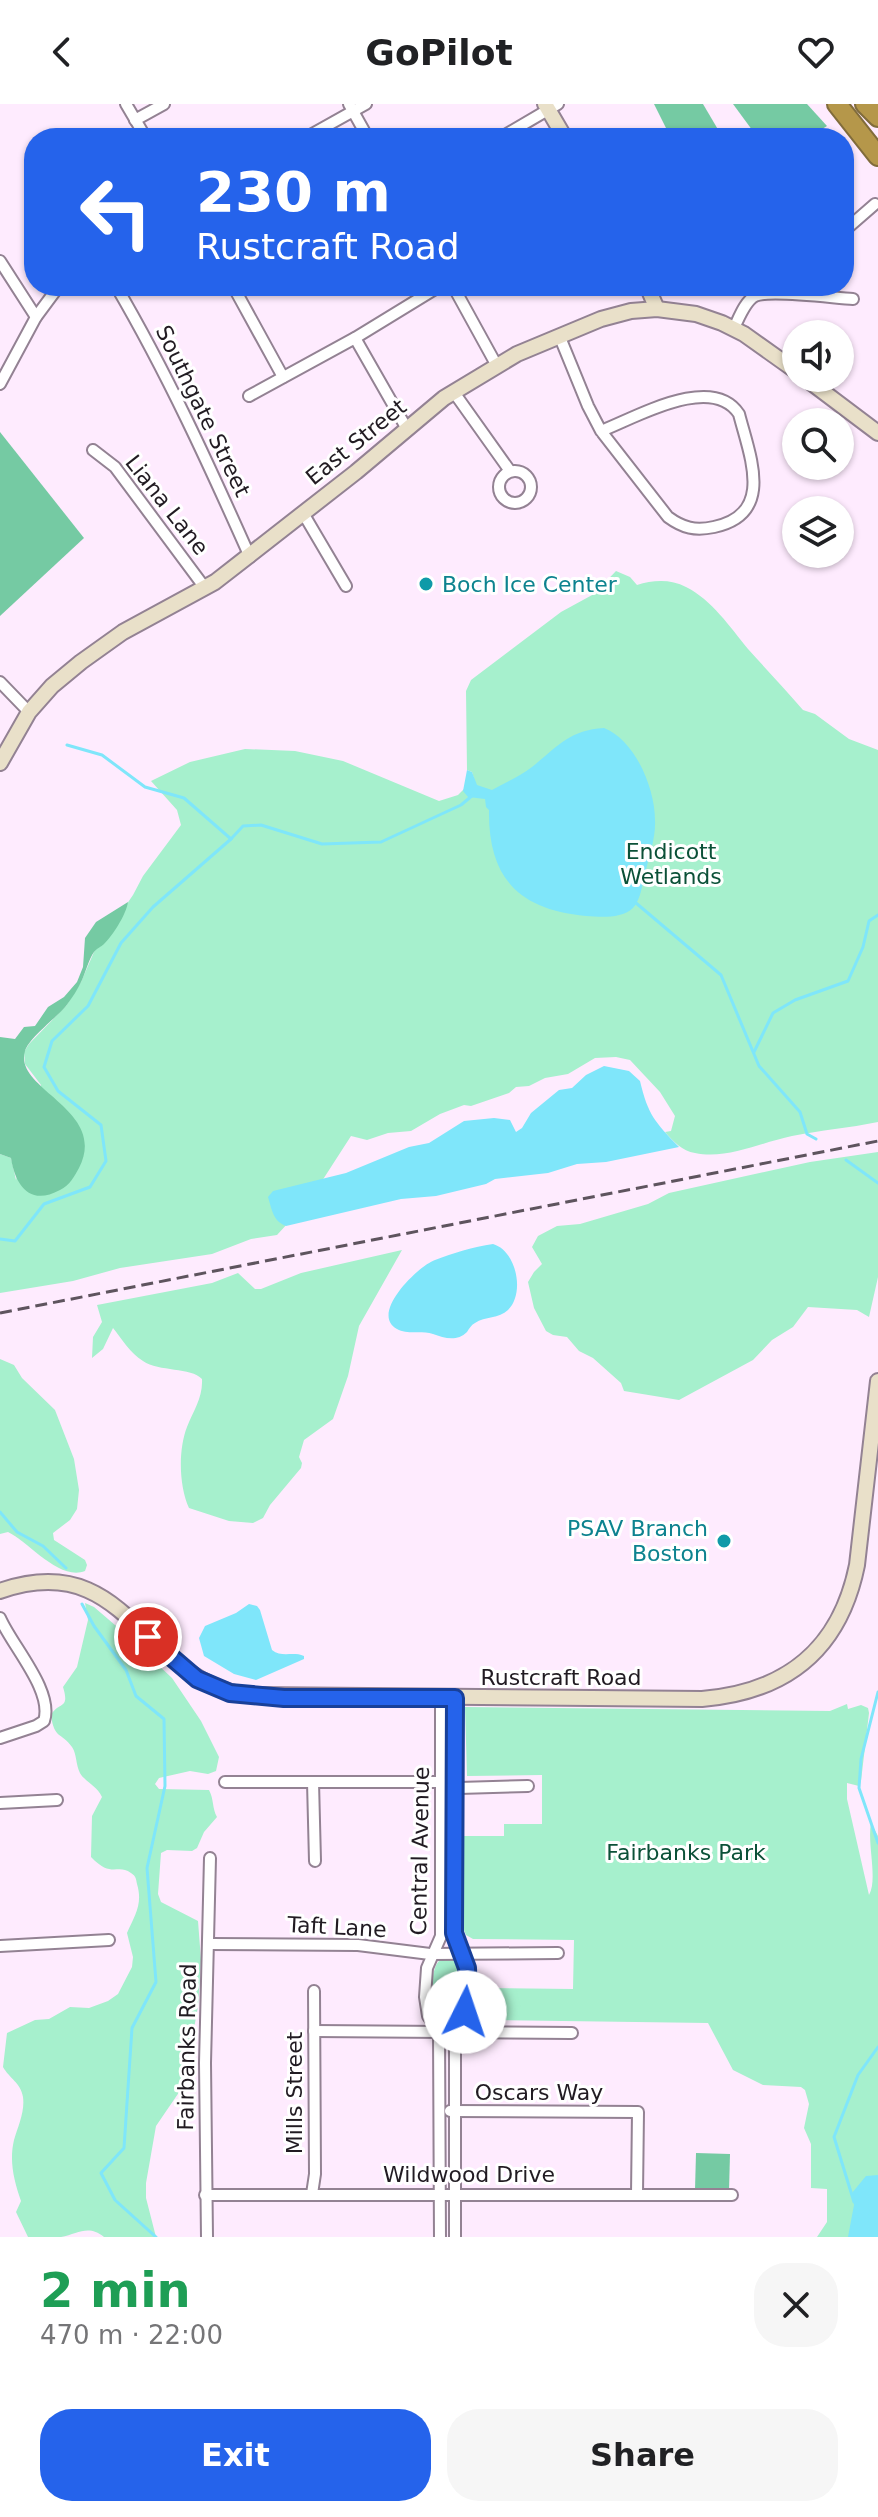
<!DOCTYPE html>
<meta charset="utf-8">
<style>
:root{--surface:#fff;--page:#f6f6f6;--text:#202124;--muted:#757577;--accent:#2563eb}
body{margin:0;font-family:"DejaVu Sans",sans-serif;background:var(--page);color:var(--text);height:100vh;display:flex;flex-direction:column;font-size:30px;white-space:nowrap}
*{box-sizing:border-box;margin:0}
p{font-size:26px;color:var(--muted)}
.icon{flex:none;width:44px;height:44px;fill:none;stroke:currentColor;stroke-width:2;stroke-linecap:round;stroke-linejoin:round}
.map{position:relative;height:2133px;overflow:hidden}
.sheet{display:flex;flex-direction:column;background:var(--surface);flex:1}
.sheet>*{flex:none}
.banner{position:absolute;left:24px;top:24px;width:830px;height:168px;border-radius:32px;box-shadow:0 2px 6px #0004;background:#2563eb;color:#fff;overflow:hidden}
.tools{position:absolute;left:782px;top:216px;display:grid;gap:16px}
.tools a{display:grid;place-items:center;width:72px;height:72px;border-radius:50%;background:var(--surface);box-shadow:0 2px 6px #0004;font-size:40px}
.pin{position:absolute;display:grid;place-items:center;width:68px;height:68px;color:#fff;margin:-34px;border:4px solid #fff;border-radius:50%;box-shadow:0 2px 8px #0007}
.me{position:absolute;width:88px;margin:-44px;rotate:4deg;stroke-linejoin:round;filter:drop-shadow(0 0 6px #0008)}
.turn{display:flex;align-items:center;gap:28px;height:168px;padding:0 40px;font-size:36px}
.turn .icon{width:104px;height:104px;stroke-width:2.5}
.turn b{display:block;font-size:56px;line-height:68px}
.round{display:grid;place-items:center;flex:none;width:84px;height:84px;border-radius:32px;background:var(--page)}
.overview{display:flex;align-items:center;justify-content:space-between;height:136px;padding:0 40px}
h1{font-size:48px;font-weight:800;line-height:60px;color:#1e9e55}
.cta{display:flex;gap:16px;margin-top:auto;padding:16px 40px}
.cta a{flex:1;height:92px;border-radius:32px;background:var(--accent);color:#fff;font-size:32px;font-weight:800;line-height:92px;text-align:center}
.cta a+a{background:var(--page);color:var(--text)}
header{display:flex;justify-content:space-between;align-items:center;height:104px;padding:0 40px;background:var(--surface);font-size:36px;font-weight:800}
.map>svg:first-child{display:block}
.green{fill:#a6f0cd}
.forest{fill:#75caa3}
.water{fill:#7fe6fa}
.lines{fill:none;stroke-linecap:round;stroke-linejoin:round}
.stream{stroke:#7fe6fa;stroke-width:3}
.street-casing{stroke:#938293;stroke-width:14}
.secondary-casing{stroke:#938293;stroke-width:18}
.highway-casing{stroke:#816c3c;stroke-width:22}
.street{stroke:#fff;stroke-width:10}
.secondary{stroke:#e9e0c9;stroke-width:14}
.highway{stroke:#b5974a;stroke-width:18}
.rail{stroke:#5e545e;stroke-width:3;stroke-dasharray:12 6;stroke-linecap:butt}
.route-casing{stroke:#184099;stroke-width:20}
.route{stroke:#2563eb;stroke-width:14}
.culture-dot{fill:#0f9aa8;stroke:#fff;stroke-width:3}
.labels{text-anchor:middle;dominant-baseline:central;stroke-width:6;stroke-linejoin:round;paint-order:stroke}
.street-label{font-size:22px;fill:#211b22;stroke:#fff}
.culture-label{font-size:22px;fill:#0d838f;stroke:#fff;text-anchor:start}
.park-label{font-size:22px;fill:#0b5138;stroke:#fff}
</style>
<header><svg class="icon" aria-label="back" viewBox="0 0 24 24"><path d="M15 5l-7 7 7 7"/></svg>GoPilot<svg class="icon" aria-label="heart" viewBox="0 0 24 24"><path d="M12 20l-8-8c-3-5 5-10 8-4 3-6 11-1 8 4z"/></svg></header>
<div class="map">
<svg width="878" height="2133" viewBox="0 0 878 2133">
<rect width="100%" height="100%" fill="#feebfe"/>
<!-- green -->
<g class="green">
<path d="M616 467 630 473 637 481C653 476 671 475 686 483 712 496 730 523 748 545 766 565 785 585 803 606L815 610 849 635 878 646V1018C849 1024 821 1026 792 1032 762 1038 727 1056 695 1049 682 1047 674 1038 665 1028L671 1027 675 1012 660 988 630 956 616 953 595 954 568 970 545 974 529 982 516 983 509 989 471 1002 464 1001 440 1010 411 1027 388 1029 367 1036 351 1032 311 1094 277 1131 251 1135 212 1150 120 1164 73 1177 0 1189V1050L11 1054 16 1076 41 981 25 960 24 948 29 940 66 902 81 878 94 848 133 791 143 772 181 721 177 706 151 677 190 658 245 645 295 647 343 657 439 697 458 691 474 675 472 668 467 666 466 587 471 576 561 508 594 490Z"/>
<path d="M878 1048V1173L869 1213 857 1206 808 1203 793 1223 772 1236 753 1256 679 1296 624 1287 621 1279 593 1254 579 1247 567 1233 553 1231 546 1227 534 1204 528 1178 534 1168 542 1160 532 1143 538 1132 557 1122 580 1120 648 1100 669 1089 810 1058Z"/>
<path d="M402 1146 359 1222 348 1272 333 1315 304 1336 299 1353 302 1359 301 1364 270 1401 263 1414 253 1419 229 1417 189 1404C179 1382 178 1346 187 1323 193 1307 203 1294 202 1275 191 1263 159 1268 143 1257 130 1249 122 1235 113 1224L103 1245 92 1254 93 1233 102 1218 97 1201 212 1179 238 1169 255 1185H261L301 1169Z"/>
<path d="M0 1255 14 1261 22 1274 55 1306 74 1355 79 1386 77 1405 70 1416 53 1429 54 1436 85 1456 87 1461 85 1467C59 1477 29 1438 8 1428L0 1430Z"/>
<path d="M85 1499 94 1503 122 1527 172 1574 201 1617 219 1653 216 1667 208 1670 190 1667 159 1674 155 1680 159 1685 209 1686C214 1695 212 1704 217 1713L204 1728 197 1744 192 1747 167 1746 161 1749 158 1790 161 1798 198 1817 201 1856 198 1902 184 1981 156 2022 146 2079V2094L156 2133H104C88 2120 78 2130 61 2133 50 2133 38 2133 28 2133L16 2108 21 2097C14 2077 9 2057 14 2036 18 2022 25 2008 23 1993 21 1979 9 1974 3 1963L7 1929 35 1916 49 1915 70 1903 89 1904 108 1897 118 1890 132 1863 133 1853 127 1829C135 1811 143 1800 137 1780 136 1775 136 1772 131 1769 117 1759 112 1775 91 1753L92 1712 102 1693C97 1683 91 1681 84 1674 75 1666 78 1652 72 1643 61 1628 54 1635 51 1611 59 1597 70 1606 63 1583L77 1563 88 1516Z"/>
<path d="M847 1600 848 1605 861 1601 868 1604 869 1609 861 1677 859 1682 847 1679V1695L869 1791C878 1775 867 1741 871 1719L878 1732V2133H817L827 2118V2085L811 2084V2040L804 2024 809 2000 805 1986 801 1983 763 1981 733 1966 708 1919 485 1916 479 1907V1884L573 1885 574 1836 473 1835 466 1831 463 1824 464 1732H504V1720H542V1671L467 1672 465 1603 830 1607Z"/>
<path d="M451 1855 459 1860C464 1877 464 1898 456 1914L445 1916 438 1913C431 1901 429 1865 440 1856Z"/>
</g>
<!-- forest -->
<g class="forest">
<path d="M654 0H703L723 34H671Z"/>
<path d="M733 0H807L827 22 808 34H758Z"/>
<path d="M0 328 84 434 0 512Z"/>
<path d="M128 798C126 811 113 831 104 840 101 843 97 844 94 848 89 855 86 867 82 876 78 885 72 894 66 902 56 914 29 934 25 947 13 986 109 1005 79 1064 74 1073 70 1081 60 1086 29 1103 15 1080 11 1054L0 1050V933L15 935 24 923 35 922 48 903 64 893 77 878 83 863 85 834 96 818Z"/>
<path d="M696 2049 730 2050 729 2087 695 2086Z"/>
</g>
<!-- water -->
<g class="water">
<path d="M604 624C635 636 655 684 655 716 656 733 649 753 645 770 642 781 641 795 633 804 621 815 601 813 586 812 519 806 488 774 489 706L486 703 485 695 468 693 463 687 467 666 472 668 477 681 492 686C505 679 520 672 532 663 557 643 569 626 604 624Z"/>
<path d="M604 962 629 967 640 977C648 1011 655 1018 679 1043L606 1058 577 1060 548 1069 495 1075 486 1080 436 1092 401 1095 286 1122C273 1117 272 1106 268 1093L273 1087 346 1069 409 1043 429 1039 464 1017 494 1014 510 1016 516 1028 522 1024 531 1009 559 986 572 984 586 971Z"/>
<path d="M493 1140C517 1147 525 1190 508 1206 499 1215 485 1212 475 1219 471 1221 469 1225 467 1228 457 1238 444 1234 433 1230 421 1226 407 1231 397 1225 369 1210 418 1162 435 1156 453 1149 473 1143 493 1140Z"/>
<path d="M249 1500 257 1502 260 1506 272 1546C282 1554 293 1547 304 1552V1555L256 1576 234 1570 204 1552 199 1534 205 1522 236 1509Z"/>
<path d="M878 2071V2133H848L854 2101 852 2089 866 2072Z"/>
</g>
<g class="lines">
<!-- stream -->
<g class="stream">
<path d="M231 735 243 722 261 721 322 740 381 738 461 701 473 691"/>
<path d="M636 799 721 871 759 962 800 1008 807 1030 816 1035"/>
<path d="M754 948 773 909 795 896 848 877 863 843 869 817 878 811"/>
<path d="M846 1056 878 1079"/>
<path d="M0 1135 15 1137 44 1100 90 1083 106 1057 101 1021 58 987 44 963 52 937 88 902 121 839 153 803 231 735 184 694 145 683 102 651 67 641"/>
<path d="M0 1408 17 1428 43 1442 66 1464"/>
<path d="M82 1500 94 1522 126 1566 136 1592 164 1615 165 1682 147 1764 156 1878 132 1924 124 2044 101 2069 115 2096 156 2133"/>
<path d="M878 1588 861 1655 859 1684 878 1739"/>
<path d="M854 2098 834 2033 858 1971 878 1943"/>
</g>
<defs>
<g id="street">
<path d="M126 0 146 34"/>
<path d="M349 0 368 34"/>
<path d="M135 16 164 0"/>
<path d="M305 34 366 0"/>
<path d="M500 34 558 0"/>
<path d="M844 127 875 100"/>
<path d="M0 157 36 213"/>
<path d="M116 182C167 269 209 361 250 453"/>
<path d="M233 182 283 273"/>
<path d="M453 182 497 262"/>
<path d="M734 224C739 214 745 197 755 192 770 185 834 194 853 195"/>
<path d="M559 231 588 302 601 327 668 413C683 424 695 427 714 423 775 410 750 353 739 310 712 269 637 313 601 327"/>
<path d="M355 234 407 325"/>
<path d="M0 280 36 213 59 182"/>
<path d="M453 287 510 367"/>
<path d="M249 292 355 234 440 182"/>
<path d="M93 346 115 363 205 484"/>
<circle cx="515" cy="383" r="16"/>
<path d="M303 409 346 482"/>
<path d="M0 578 29 608"/>
<path d="M0 1514C12 1542 54 1587 44 1617L36 1622 0 1634"/>
<path d="M225 1678H441L459 1684 528 1682"/>
<path d="M313 1678 315 1757"/>
<path d="M0 1699 57 1696"/>
<path d="M210 1840 358 1841 430 1850 558 1849"/>
<path d="M0 1842 109 1836"/>
<path d="M314 1927 572 1929"/>
<path d="M450 2007 638 2008 637 2090"/>
<path d="M312 2090 315 2070 314 1887"/>
<path d="M205 2091H732"/>
<path d="M207 2133 205 1959 210 1754"/>
<path d="M440 2133 439 1928 428 1912 425 1893 427 1864 441 1832V1594"/>
<path d="M455 2133V1928C463 1904 476 1888 466 1859 462 1849 456 1841 454 1829L455 1594"/>
</g>
<g id="secondary">
<path d="M545 0 565 34"/>
<path d="M647 182 657 205"/>
<path d="M805 274 878 329"/>
<path d="M0 659 29 608 52 582 81 558 123 528 215 478 356 368 444 294 517 250 601 215 631 207 657 205 696 210 722 219 744 230 796 267"/>
<path d="M0 1487C127 1443 140 1573 244 1591L702 1595C787 1588 840 1545 857 1461L878 1277"/>
</g>
<g id="highway">
<path d="M837 0 878 52"/>
<path d="M865 0 878 13"/>
</g>
</defs>
<!-- street casing -->
<use href="#street" class="street-casing"/>
<!-- secondary casing -->
<use href="#secondary" class="secondary-casing"/>
<!-- highway casing -->
<use href="#highway" class="highway-casing"/>
<!-- street -->
<use href="#street" class="street"/>
<!-- secondary -->
<use href="#secondary" class="secondary"/>
<!-- highway -->
<use href="#highway" class="highway"/>
<!-- rail -->
<path class="rail" d="M0 1209 878 1037"/>
</g>
<g class="lines">
<defs>
<path id="route" d="M148 1533 197 1575 230 1589 284 1594H455L454 1829 467 1864 468 1891 465 1908"/>
</defs>
<!-- route casing -->
<use href="#route" class="route-casing"/>
<!-- route -->
<use href="#route" class="route"/>
</g>
<!-- markers -->
<g class="culture-dot">
<circle cx="426" cy="480" r="8"/>
<circle cx="724" cy="1437" r="8"/>
</g>
<g class="labels">
<!-- street labels -->
<g class="street-label">
<text transform="translate(203 307) rotate(64)">Southgate Street</text>
<text transform="translate(356 338) rotate(-39)">East Street</text>
<text transform="translate(167 401) rotate(52)">Liana Lane</text>
<text x="561" y="1573">Rustcraft Road</text>
<text transform="translate(420 1747) rotate(-89)">Central Avenue</text>
<text transform="translate(337 1823) rotate(3)">Taft Lane</text>
<text transform="translate(187 1943) rotate(-89)">Fairbanks Road</text>
<text x="539" y="1988">Oscars Way</text>
<text transform="translate(294 1989) rotate(-90)">Mills Street</text>
<text x="469" y="2070">Wildwood Drive</text>
</g>
<!-- culture labels -->
<g class="culture-label">
<text x="442" y="480">Boch Ice Center</text>
<text x="708" y="1424" text-anchor="end">PSAV Branch<tspan x="708" dy="25">Boston</tspan></text>
</g>
<!-- park labels -->
<g class="park-label">
<text x="671" y="747">Endicott<tspan x="671" dy="25">Wetlands</tspan></text>
<text x="686" y="1748">Fairbanks Park</text>
</g>
</g>
</svg>
<div class="tools">
<a><svg class="icon" aria-label="sound" viewBox="0 0 24 24"><path d="M4 9h4l5-4v14l-5-4H4zM17 9q2 3 0 6"/></svg></a>
<a><svg class="icon" aria-label="search" viewBox="0 0 24 24"><circle cx="10" cy="10" r="6"/><path d="M15 15l6 6"/></svg></a>
<a><svg class="icon" aria-label="layers" viewBox="0 0 24 24"><path d="M12 4l9 5-9 5-9-5zM3 14l9 5 9-5"/></svg></a>
</div>
<div class="pin" style="left:148px;top:1533px;background:#d93025"><svg class="icon" aria-label="arrive" viewBox="0 0 24 24"><path d="M6 21V4h12l-3 4 3 4H6"/></svg></div>
<svg class="me" style="left:465px;top:1908px" viewBox="-20 -20 40 40"><circle r="19" fill="#fff"/><path d="M0-13L10 11 0 6-10 11z" fill="#2563eb"/></svg>
<div class="banner">
<div class="turn"><svg class="icon" aria-label="left" viewBox="0 0 24 24"><path d="M17 20v-9H6M10 6l-5 5 5 5"/></svg><div><b>230 m</b>Rustcraft Road</div></div>
</div>
</div>
<section class="sheet">
<div class="overview"><div><h1>2 min</h1><p>470 m · 22:00</p></div><a class="round"><svg class="icon" aria-label="close" viewBox="0 0 24 24"><path d="M6 6l12 12M18 6L6 18"/></svg></a></div>
<div class="cta"><a>Exit</a><a>Share</a></div>
</section>
